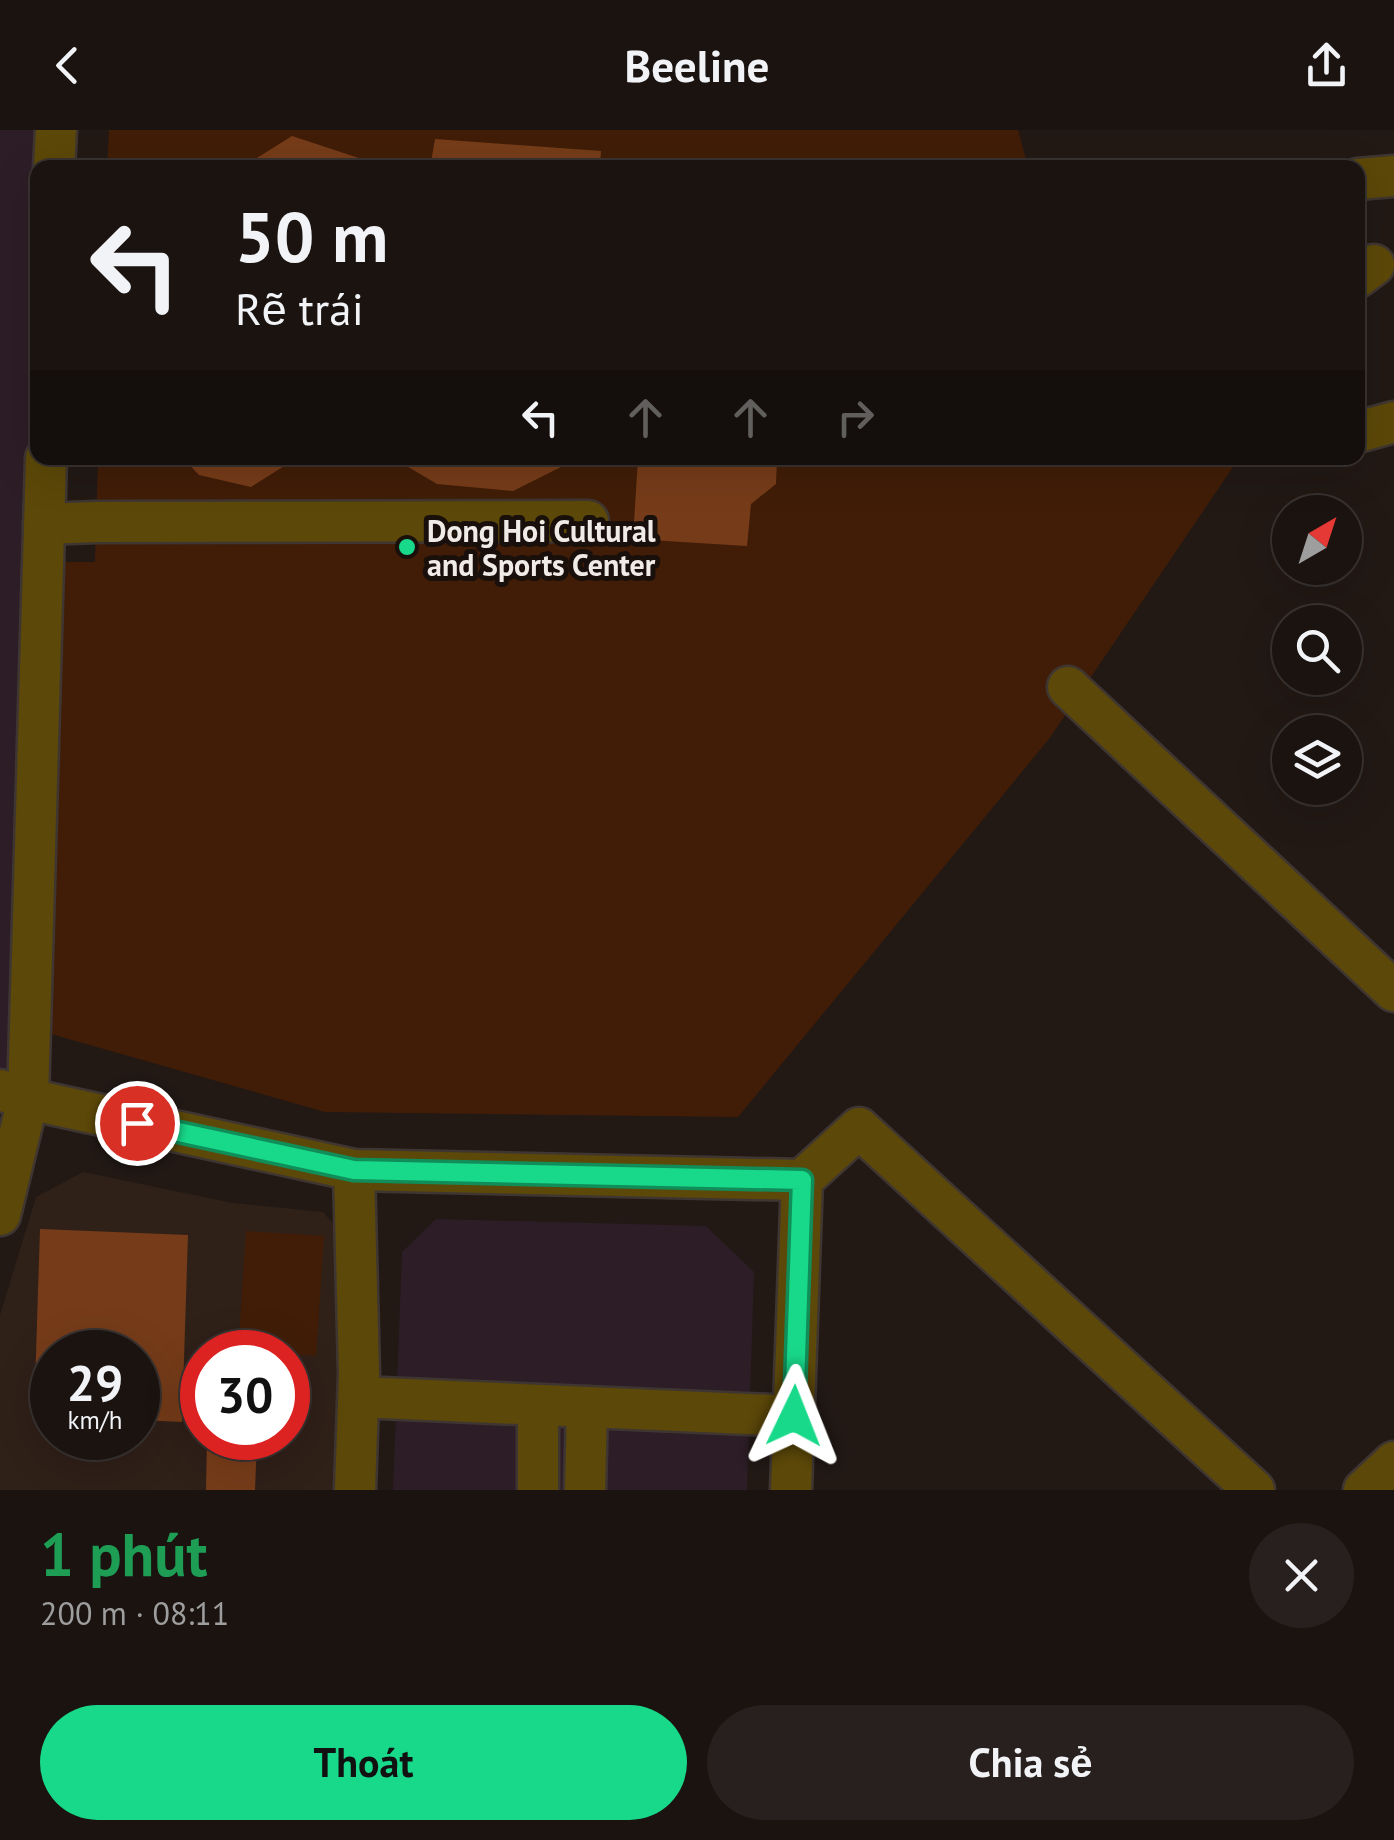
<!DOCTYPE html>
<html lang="vi">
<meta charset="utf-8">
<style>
:root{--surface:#1a1310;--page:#27201e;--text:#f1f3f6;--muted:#9f9e9f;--line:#383230;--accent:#18d989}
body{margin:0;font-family:"PT Sans",sans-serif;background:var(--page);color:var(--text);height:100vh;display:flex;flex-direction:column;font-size:38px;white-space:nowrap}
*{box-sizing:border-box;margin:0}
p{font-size:32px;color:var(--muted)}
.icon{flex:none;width:55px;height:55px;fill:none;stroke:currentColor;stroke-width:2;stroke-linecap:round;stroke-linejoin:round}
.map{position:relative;height:1360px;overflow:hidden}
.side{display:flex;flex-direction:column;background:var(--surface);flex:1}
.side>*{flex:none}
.banner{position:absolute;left:30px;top:30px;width:1335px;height:305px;border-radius:20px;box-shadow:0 10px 40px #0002,0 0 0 2px var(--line);background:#1a1310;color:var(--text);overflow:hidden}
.needle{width:65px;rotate:39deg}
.fabs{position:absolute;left:1272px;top:365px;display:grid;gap:20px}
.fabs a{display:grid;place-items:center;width:90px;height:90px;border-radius:50%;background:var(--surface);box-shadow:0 10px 40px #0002,0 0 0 2px var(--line);font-size:50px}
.speed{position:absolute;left:30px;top:1200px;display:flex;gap:20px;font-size:50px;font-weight:700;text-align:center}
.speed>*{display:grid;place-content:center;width:130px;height:130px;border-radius:50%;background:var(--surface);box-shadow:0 10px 40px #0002,0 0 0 2px var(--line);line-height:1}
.speed small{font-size:25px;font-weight:400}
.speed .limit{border:15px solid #d22;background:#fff;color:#111}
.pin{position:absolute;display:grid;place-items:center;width:85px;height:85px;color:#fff;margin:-42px;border:5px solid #fff;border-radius:50%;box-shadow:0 2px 10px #0007}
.me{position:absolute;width:110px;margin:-55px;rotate:2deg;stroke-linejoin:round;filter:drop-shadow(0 0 8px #0008)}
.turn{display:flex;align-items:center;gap:35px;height:210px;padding:0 40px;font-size:45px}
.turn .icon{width:130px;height:130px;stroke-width:2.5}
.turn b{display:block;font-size:70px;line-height:85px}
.lanes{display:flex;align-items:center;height:95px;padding:0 40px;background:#0003;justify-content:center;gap:50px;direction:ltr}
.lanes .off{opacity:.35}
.round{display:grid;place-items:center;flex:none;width:105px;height:105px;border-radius:52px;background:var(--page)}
.summary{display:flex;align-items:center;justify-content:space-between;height:170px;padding:0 40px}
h1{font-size:60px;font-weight:700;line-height:75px;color:#1e9e55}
.button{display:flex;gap:20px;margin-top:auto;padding:20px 40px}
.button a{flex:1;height:115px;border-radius:60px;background:var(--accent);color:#111;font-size:40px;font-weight:700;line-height:115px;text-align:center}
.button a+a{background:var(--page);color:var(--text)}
header{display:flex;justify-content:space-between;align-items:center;height:130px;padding:0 40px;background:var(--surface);font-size:45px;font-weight:700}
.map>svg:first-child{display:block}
.built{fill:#2f2018;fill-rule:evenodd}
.industrial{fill:#2d1d26}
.green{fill:#411d07}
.building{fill:#763c19}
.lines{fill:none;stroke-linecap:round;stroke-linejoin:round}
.minor-casing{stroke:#3f3632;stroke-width:45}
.minor{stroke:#5c4808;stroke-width:40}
.route-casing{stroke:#108d59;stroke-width:25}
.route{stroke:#18d989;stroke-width:18}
.poi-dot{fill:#18d989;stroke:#19100c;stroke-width:4}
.labels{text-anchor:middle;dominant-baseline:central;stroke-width:10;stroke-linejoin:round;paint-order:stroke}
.poi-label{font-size:30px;font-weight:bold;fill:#f1ebe7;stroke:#19100c;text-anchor:start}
</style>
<header><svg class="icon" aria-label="back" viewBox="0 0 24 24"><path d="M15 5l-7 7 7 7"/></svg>Beeline<svg class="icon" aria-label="share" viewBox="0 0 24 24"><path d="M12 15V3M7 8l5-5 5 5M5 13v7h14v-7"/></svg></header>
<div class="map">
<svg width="1394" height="1360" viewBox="0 0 1394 1360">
<rect width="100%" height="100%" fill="#221915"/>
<!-- built -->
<path class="built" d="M83 1042 233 1073 323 1082 342 1104 334 1360H0V1185L36 1067ZM52 1222H138V1308H52ZM202 1222H288V1308H202Z"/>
<!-- industrial -->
<g class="industrial">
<path d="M0 0H56L38 38V328L28 969 0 960Z"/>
<path d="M436 1089 706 1096 754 1142 747 1360H393L402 1122Z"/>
</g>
<!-- green -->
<g class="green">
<path d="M109 0H1018L1028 37 107 38Z"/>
<path d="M98 328H1229L1235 334 1049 609 738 987 325 982 30 898 43 432H95Z"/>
<path d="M246 1101 324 1106 316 1226 238 1221Z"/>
</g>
<!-- building -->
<g class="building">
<path d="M292 6 377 34 378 38H241Z"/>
<path d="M435 9 601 21 600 38H430Z"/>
<path d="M183 328H297L251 357 199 345Z"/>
<path d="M393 328H579L513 361 437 354Z"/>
<path d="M638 328H777L776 354 751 374 747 416 633 409Z"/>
<path d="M40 1099 188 1105 182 1292 138 1290V1222H52V1287H34Z"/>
<path d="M207 1308H257L255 1360H206Z"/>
</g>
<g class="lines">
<defs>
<g id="minor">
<path d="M54 38 56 0"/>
<path d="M1358 49 1394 46"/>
<path d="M1358 147 1374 135"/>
<path d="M1358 302 1394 292"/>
<path d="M44 394 96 392 588 391"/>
<path d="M1068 557 1394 861"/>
<path d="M0 960 28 969 354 1040 802 1050 791 1360"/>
<path d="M354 1040 359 1244 355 1360"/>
<path d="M802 1050 859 998 1254 1360"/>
<path d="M0 1085 28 969 46 328"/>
<path d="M359 1267 793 1286"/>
<path d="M538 1275V1360"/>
<path d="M585 1360 587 1277"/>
<path d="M1364 1360 1394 1332"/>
</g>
</defs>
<!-- minor casing -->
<use href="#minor" class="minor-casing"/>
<!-- minor -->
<use href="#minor" class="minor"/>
</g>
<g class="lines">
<defs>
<path id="route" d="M137 993 354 1040 802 1050 794 1286"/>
</defs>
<!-- route casing -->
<use href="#route" class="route-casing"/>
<!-- route -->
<use href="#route" class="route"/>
</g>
<!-- markers -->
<circle class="poi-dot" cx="407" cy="417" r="10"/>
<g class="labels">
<!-- poi labels -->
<g class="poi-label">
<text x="427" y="400">Dong Hoi Cultural<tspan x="427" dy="34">and Sports Center</tspan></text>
</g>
</g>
</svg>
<div class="fabs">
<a><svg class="needle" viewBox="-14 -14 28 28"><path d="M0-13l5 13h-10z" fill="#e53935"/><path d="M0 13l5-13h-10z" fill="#9f9e9f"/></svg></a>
<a><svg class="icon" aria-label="search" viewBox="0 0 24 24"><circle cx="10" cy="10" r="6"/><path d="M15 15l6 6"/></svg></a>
<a><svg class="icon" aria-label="layers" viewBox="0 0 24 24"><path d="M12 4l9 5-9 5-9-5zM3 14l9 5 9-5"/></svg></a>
</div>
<div class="speed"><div>29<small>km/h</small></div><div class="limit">30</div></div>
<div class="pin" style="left:137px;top:993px;background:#d93025"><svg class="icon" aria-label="arrive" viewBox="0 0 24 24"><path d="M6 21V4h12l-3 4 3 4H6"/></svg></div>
<svg class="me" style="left:794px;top:1286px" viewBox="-20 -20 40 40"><path d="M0-17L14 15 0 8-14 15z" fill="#18d989" stroke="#fff" stroke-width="4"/></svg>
<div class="banner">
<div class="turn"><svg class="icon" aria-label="left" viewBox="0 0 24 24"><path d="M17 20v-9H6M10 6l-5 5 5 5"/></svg><div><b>50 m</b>Rẽ trái</div></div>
<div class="lanes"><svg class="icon" aria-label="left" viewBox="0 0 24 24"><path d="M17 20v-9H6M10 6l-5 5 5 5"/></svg><svg class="icon off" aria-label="ahead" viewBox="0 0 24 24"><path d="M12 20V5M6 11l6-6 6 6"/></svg><svg class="icon off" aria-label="ahead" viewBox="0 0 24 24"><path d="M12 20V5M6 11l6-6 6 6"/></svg><svg class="icon off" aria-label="right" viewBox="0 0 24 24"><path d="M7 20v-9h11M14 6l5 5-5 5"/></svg></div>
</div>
</div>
<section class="side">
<div class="summary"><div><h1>1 phút</h1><p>200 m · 08:11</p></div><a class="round"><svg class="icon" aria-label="close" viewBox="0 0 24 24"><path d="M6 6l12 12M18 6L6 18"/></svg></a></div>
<div class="button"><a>Thoát</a><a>Chia sẻ</a></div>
</section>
